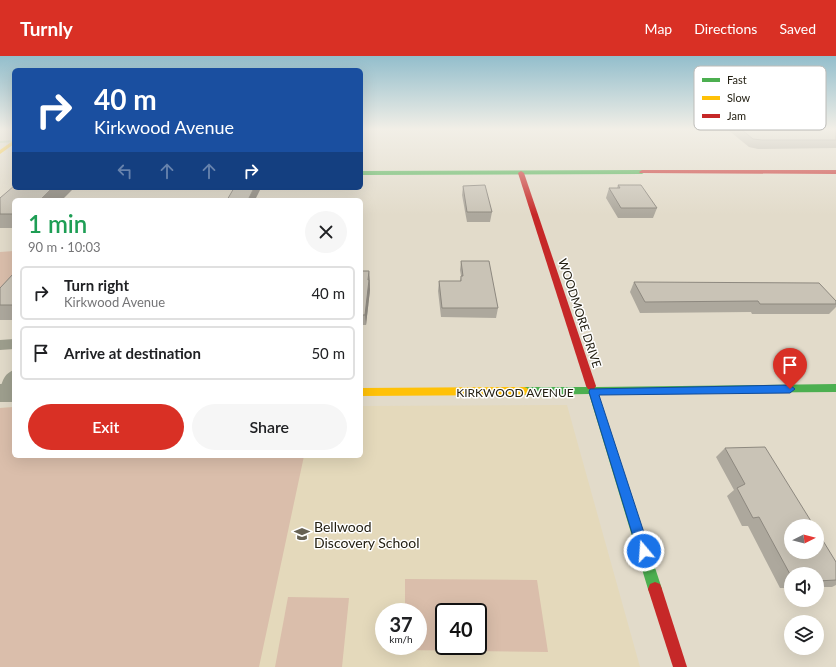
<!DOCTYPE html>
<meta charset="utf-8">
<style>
:root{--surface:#fff;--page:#f6f6f6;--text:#202124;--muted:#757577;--line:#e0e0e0;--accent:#d93025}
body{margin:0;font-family:Lato,sans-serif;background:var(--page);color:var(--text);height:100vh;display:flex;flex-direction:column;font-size:15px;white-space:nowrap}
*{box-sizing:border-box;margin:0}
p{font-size:13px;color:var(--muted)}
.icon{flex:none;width:22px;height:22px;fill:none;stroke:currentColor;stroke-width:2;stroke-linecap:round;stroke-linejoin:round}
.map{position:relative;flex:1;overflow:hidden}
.drawer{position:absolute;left:12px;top:142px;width:351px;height:260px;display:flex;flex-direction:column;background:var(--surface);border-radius:6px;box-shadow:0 4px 16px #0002}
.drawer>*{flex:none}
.top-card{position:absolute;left:12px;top:12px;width:351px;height:122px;border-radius:6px;box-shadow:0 4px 16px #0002;background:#1a4fa0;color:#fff;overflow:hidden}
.needle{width:26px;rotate:84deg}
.tools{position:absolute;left:784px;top:463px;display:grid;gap:8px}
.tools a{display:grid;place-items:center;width:40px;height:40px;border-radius:50%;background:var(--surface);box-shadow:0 4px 16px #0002;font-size:20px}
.speed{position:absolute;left:375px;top:547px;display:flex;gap:8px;font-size:20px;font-weight:700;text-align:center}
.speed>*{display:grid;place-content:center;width:52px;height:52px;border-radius:50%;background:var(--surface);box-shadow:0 4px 16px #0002;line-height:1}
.speed small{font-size:10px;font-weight:400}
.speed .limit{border:2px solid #111;border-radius:6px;background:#fff;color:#111}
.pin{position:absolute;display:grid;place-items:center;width:34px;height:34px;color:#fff;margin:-41px -17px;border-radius:50% 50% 50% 0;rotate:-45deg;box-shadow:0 0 4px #0007}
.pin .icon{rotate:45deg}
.me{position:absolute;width:44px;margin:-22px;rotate:342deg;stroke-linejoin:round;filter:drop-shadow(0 0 3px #0008)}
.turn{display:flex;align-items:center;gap:14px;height:84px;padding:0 16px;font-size:18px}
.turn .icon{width:52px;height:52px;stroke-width:2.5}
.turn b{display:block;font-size:28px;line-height:34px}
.lanes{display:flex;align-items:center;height:38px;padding:0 16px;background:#0003;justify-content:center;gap:20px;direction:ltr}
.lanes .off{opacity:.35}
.round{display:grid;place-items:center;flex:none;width:42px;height:42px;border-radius:21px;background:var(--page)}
.headline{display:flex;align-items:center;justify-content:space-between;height:68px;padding:0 16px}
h1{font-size:24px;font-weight:600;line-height:30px;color:#1e9e55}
.primary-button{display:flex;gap:8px;margin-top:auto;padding:8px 16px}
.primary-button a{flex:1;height:46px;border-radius:24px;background:var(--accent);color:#fff;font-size:16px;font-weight:600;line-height:46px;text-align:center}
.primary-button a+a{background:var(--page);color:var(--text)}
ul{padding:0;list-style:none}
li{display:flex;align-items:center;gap:12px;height:54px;margin:0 8px 6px;padding:0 8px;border:2px solid var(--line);border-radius:6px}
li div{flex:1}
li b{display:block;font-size:15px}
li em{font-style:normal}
header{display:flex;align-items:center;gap:24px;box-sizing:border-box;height:56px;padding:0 20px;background:var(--accent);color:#fff}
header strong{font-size:19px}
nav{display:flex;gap:22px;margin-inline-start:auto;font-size:14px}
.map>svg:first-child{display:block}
.built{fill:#e4d9bb;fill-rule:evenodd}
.green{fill:#dabeab;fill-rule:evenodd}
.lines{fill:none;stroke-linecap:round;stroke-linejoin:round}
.stream{fill:#b4cea3;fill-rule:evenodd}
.lane{fill:#9e9f8e;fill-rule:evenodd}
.street{fill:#9e9f8e;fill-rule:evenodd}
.fast{fill:#4caf50;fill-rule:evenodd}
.slow{fill:#ffc107;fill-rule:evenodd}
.jam{fill:#c62828;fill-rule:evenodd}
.wall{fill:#ada89d}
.shaded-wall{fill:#8d887f}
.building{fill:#c9c3b6;stroke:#8d887f}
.route{fill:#1a73e8;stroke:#114b97}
.labels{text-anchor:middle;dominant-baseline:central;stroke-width:3;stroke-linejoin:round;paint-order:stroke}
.street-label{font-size:12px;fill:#242013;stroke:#fff}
.near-poi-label{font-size:14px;fill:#242013;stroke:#fff;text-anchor:start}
.key{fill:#fff;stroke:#bdbcb8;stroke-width:1}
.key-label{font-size:11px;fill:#242013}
</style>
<header>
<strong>Turnly</strong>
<nav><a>Map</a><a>Directions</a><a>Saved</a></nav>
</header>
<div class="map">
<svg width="836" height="611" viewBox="0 0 836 611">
<rect width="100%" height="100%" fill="#e2dbca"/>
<!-- built -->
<path class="built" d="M567 349 640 611H0V352L14 351V400H361V350ZM384 556H418V590H384ZM444 556H478V590H444Z"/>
<!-- green -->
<g class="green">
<path d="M14 195V242L0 257V196Z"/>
<path d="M14 351V400H304L259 611H0V352Z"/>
<path d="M405 523 537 524 548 596 404 594V590H418V556H405ZM444 556H478V590H444Z"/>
<path d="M288 541 349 542 342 611H275Z"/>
</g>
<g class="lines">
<!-- stream -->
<path class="stream" d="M14 84V86L0 87V85Z"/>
<!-- lane -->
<g class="lane">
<path d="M14 283V293L0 294V284Z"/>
<path d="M14 314V332L8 341 0 342C0 331 2 318 14 314Z"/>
</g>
<!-- street -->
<rect class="street" x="0" y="328" width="14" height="18"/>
<!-- fast -->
<g class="fast">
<path d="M361 115 642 114 645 116 642 118 361 119Z"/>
<path d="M591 326 594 327 596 331 836 328V336L598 338 662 533 660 538 655 540 650 538 648 533 589 338 524 339 521 338 519 335 521 332 524 331H586L588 327Z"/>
</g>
<!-- slow -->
<g class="slow">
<path d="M14 84V88L0 98V94Z"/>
<path d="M524 331 527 332 529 335 527 338 524 339 361 340V332Z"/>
</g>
<!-- jam -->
<g class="jam">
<path d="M642 114H836V118L640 117 639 116Z"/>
<path d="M521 115 524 117 596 330 594 333H588L586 330 518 117Z"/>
<path d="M655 526 660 528 662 533 687 611H673L648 533 650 528Z"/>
</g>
</g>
<!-- wall -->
<g class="wall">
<path d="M727 73H836V92L758 93 749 91Z"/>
<path d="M618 129 657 152 653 162H618L606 142 609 132H617Z"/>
<path d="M463 130 492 156 490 166H467L462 139Z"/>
<path d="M0 142 14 144V172H0Z"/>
<path d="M461 205 498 252 496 262 441 261 438 235 439 225H460L461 220 460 214Z"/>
<path d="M361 215H369L370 225V234L366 269H361Z"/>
<path d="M14 217V264H0V232Z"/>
<path d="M634 226 836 245V251L829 258H752L751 256 640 257 630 236Z"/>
<path d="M725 392 836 506V529L832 531H817V518H791V532H780L748 470H742L727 440 734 434 716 401Z"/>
</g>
<!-- shaded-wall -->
<g class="shaded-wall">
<path d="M52 132H74L62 144H40Z"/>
<path d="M254 132H261L255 144H248Z"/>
<path d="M369 215 370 234 366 269 365 259Z"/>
</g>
<!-- building -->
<g class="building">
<path d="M741 73H836V84H762L753 83Z"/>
<path d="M485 129 492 156H467L463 130Z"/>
<path d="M618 129H641L657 152H621L609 132H620Z"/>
<path d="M14 130V132H52L40 144H14V158H0V142Z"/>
<path d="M234 132H254L248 144H227Z"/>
<path d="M461 205H489L498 252H442L439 225H461V220H463Z"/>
<path d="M361 215H369L368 224H369L365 259H361Z"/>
<path d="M14 217V249H0V232Z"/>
<path d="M634 226 819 227 836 245V248H760L758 245 645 246Z"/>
<path d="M765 391 814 470H791V496H817V475L836 506V524L817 525V518H791V520L759 461 753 462 737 432 745 428 725 392Z"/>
</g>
<!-- sky -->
<linearGradient id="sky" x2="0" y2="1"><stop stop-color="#93becc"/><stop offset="0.46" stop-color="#f2efe7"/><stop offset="1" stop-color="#f2efe7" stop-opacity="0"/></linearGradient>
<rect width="836" height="159" fill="url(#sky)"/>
<!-- route -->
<path class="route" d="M790 329 795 333 790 337 599 339 650 495 648 500 644 501 639 500 589 336 590 333Z"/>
<!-- icons -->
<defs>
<symbol id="school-bare" viewBox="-9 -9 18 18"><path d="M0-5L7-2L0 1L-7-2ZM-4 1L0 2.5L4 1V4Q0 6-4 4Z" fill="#666153" stroke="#fff" stroke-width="2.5" paint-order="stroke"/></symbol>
</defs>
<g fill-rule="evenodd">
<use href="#school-bare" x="291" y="467" width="22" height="22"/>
</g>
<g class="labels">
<!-- street labels -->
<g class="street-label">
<text transform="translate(580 257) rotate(72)">WOODMORE DRIVE</text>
<text x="515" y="336">KIRKWOOD AVENUE</text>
</g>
<!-- near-poi labels -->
<g class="near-poi-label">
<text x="314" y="470">Bellwood<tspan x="314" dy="16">Discovery School</tspan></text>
</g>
</g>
<!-- legend -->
<rect x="694" y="10" width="132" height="64" rx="6" class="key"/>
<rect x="702" y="22" width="18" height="4" fill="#4caf50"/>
<rect x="702" y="40" width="18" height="4" fill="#ffc107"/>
<rect x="702" y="58" width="18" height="4" fill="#c62828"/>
<g class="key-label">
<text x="727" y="28">Fast</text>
<text x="727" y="46">Slow</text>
<text x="727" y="64">Jam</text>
</g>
</svg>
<div class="tools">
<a><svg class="needle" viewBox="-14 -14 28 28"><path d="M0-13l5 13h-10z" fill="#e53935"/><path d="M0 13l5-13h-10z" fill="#757577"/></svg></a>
<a><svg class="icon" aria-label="sound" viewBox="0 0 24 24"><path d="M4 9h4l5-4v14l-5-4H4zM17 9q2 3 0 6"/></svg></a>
<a><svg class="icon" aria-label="layers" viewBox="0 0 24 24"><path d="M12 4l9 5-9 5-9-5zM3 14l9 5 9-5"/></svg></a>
</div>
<div class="speed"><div>37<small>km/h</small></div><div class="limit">40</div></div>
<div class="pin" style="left:790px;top:333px;background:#d93025"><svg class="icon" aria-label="arrive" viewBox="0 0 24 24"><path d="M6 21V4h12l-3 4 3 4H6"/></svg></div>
<svg class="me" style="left:644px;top:495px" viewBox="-20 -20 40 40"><circle r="17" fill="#1a73e8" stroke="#fff" stroke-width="3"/><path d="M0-11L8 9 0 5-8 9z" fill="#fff"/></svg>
<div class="top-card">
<div class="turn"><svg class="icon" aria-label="right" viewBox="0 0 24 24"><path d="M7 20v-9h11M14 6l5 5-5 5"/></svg><div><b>40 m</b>Kirkwood Avenue</div></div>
<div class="lanes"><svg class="icon off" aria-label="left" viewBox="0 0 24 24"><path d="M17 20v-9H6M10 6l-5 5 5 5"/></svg><svg class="icon off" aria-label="ahead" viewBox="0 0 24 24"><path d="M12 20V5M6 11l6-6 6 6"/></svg><svg class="icon off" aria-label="ahead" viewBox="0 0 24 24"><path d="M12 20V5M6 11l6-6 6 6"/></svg><svg class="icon" aria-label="right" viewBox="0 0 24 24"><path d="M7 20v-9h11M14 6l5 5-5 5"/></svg></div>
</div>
<section class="drawer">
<div class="headline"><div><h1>1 min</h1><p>90 m · 10:03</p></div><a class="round"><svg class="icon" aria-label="close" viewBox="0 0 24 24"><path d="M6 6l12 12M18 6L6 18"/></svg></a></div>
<ul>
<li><svg class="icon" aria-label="right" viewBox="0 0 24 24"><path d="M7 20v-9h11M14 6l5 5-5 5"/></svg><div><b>Turn right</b><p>Kirkwood Avenue</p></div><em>40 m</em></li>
<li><svg class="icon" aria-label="arrive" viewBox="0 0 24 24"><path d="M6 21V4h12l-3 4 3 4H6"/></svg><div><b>Arrive at destination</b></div><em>50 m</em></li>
</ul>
<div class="primary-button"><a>Exit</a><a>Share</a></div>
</section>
</div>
